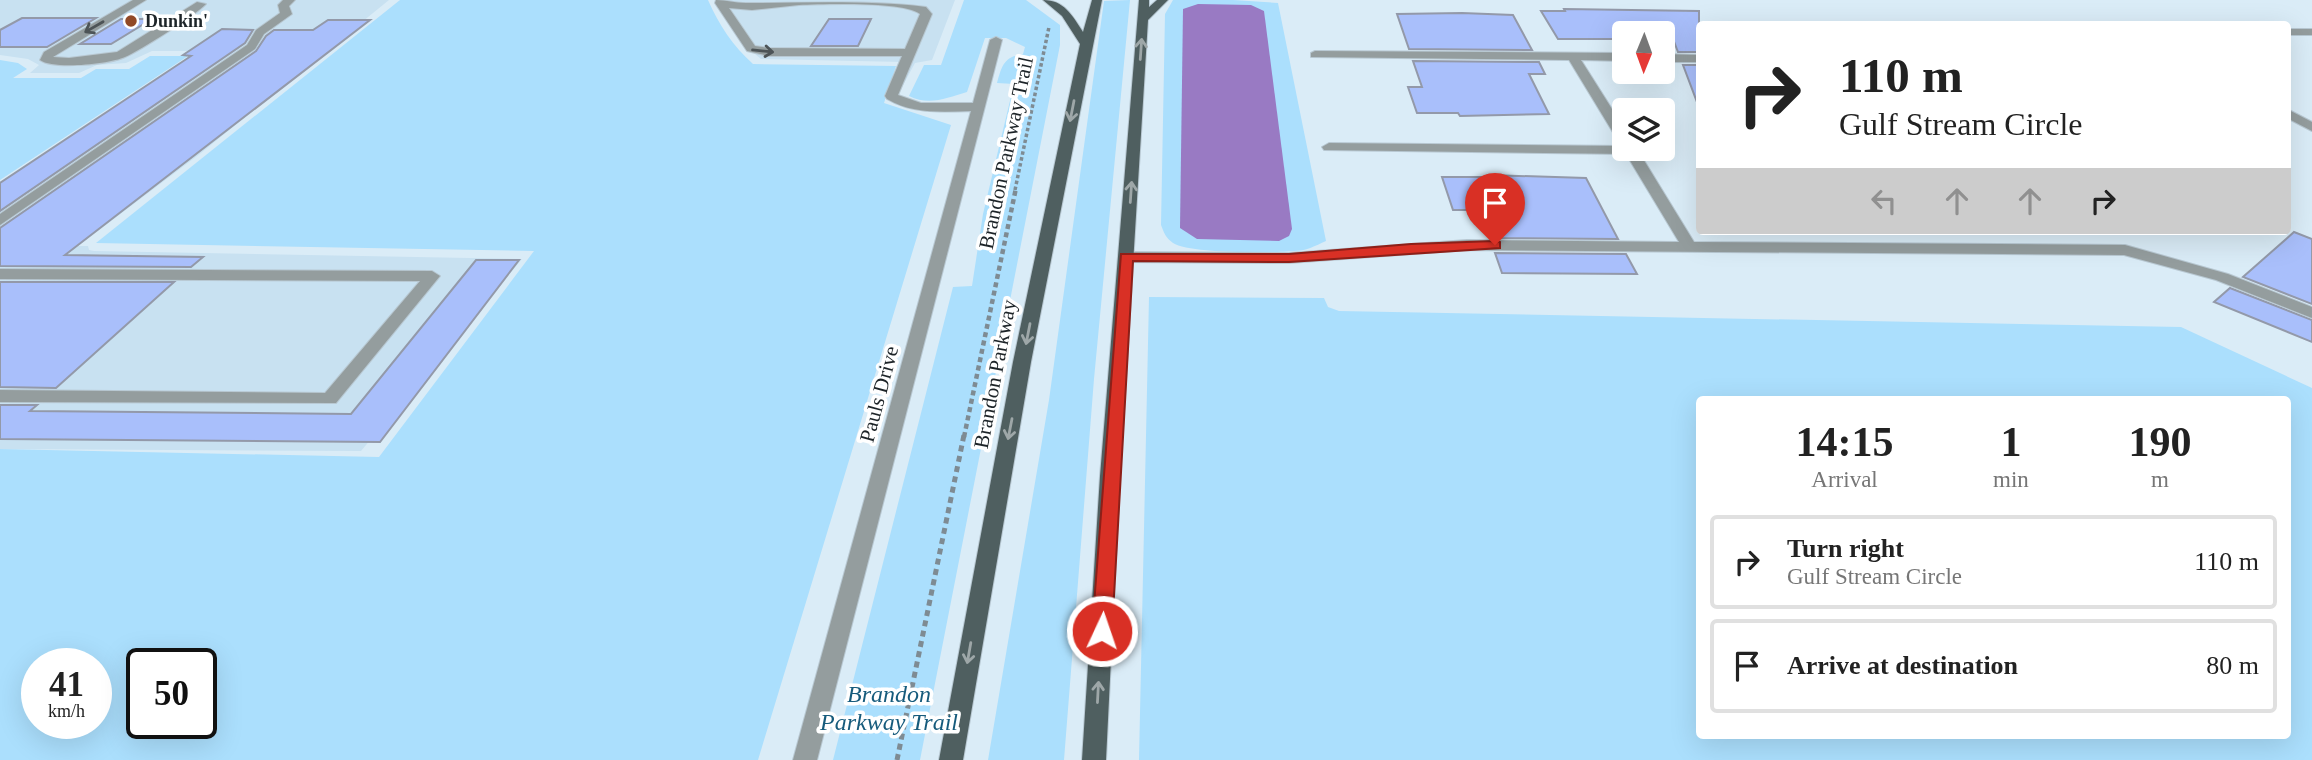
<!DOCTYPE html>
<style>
:root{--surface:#fff;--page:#f2f2f2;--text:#222;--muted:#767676;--line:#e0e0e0}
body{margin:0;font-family:Georgia,serif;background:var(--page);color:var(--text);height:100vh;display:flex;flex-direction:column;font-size:26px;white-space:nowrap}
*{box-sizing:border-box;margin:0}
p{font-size:23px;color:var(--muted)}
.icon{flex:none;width:38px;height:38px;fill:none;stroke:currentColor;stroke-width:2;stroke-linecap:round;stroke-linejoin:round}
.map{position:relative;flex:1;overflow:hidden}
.side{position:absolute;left:1696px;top:396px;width:595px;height:343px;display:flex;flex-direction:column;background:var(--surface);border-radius:7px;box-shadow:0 7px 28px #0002}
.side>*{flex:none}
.banner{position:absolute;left:1696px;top:21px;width:595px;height:214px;border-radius:7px;box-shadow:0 7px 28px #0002;background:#fff;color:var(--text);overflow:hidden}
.needle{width:46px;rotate:181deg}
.fabs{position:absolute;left:1612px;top:21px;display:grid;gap:14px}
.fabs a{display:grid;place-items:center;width:63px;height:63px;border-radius:7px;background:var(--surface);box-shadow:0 7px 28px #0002;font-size:35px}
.speed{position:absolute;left:21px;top:648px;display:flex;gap:14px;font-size:35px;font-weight:700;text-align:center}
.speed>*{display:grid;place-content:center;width:91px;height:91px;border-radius:50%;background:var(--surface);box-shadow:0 7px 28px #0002;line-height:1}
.speed small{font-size:18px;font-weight:400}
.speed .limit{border:4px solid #111;border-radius:10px;background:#fff;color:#111}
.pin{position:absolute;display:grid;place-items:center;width:60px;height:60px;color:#fff;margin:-72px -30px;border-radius:50% 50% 50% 0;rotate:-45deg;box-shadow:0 0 7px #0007}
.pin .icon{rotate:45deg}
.me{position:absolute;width:77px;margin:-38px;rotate:3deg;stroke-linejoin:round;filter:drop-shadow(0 0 5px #0008)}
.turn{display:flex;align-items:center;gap:24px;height:147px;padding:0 28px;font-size:32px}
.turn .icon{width:91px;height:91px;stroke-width:2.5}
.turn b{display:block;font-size:49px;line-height:60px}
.lanes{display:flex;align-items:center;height:66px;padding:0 28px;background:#0003;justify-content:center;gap:35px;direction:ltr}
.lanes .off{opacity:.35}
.eta{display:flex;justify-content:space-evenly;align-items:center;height:119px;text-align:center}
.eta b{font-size:42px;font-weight:700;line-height:49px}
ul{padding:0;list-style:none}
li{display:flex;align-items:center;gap:21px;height:94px;margin:0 14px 10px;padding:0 14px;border:4px solid var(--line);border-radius:7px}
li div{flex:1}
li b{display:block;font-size:26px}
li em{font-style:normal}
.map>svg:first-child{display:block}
.built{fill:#c8e1f1}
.green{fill:#abdffd;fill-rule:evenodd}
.water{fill:#997ac3}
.building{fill:#a9bffb;stroke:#9399a9;stroke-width:2}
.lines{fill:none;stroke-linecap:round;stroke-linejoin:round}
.minor-casing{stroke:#b8c8d2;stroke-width:2}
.major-casing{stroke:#b8c8d2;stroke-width:2}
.path-far2{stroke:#7e8b93;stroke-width:3.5;stroke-dasharray:3.5 2.5;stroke-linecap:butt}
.path-far1{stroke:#7e8b93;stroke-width:4.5;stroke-dasharray:5 3.5;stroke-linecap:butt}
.path{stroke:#7e8b93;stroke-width:5;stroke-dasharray:6 4.5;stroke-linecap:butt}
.minor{fill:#949d9e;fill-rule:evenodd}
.major{fill:#4f5f60;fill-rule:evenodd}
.oneway{stroke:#4d5457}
.oneway2{stroke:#9ea7a8}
.route{fill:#d93025;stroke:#8d1f18;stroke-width:2}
.poi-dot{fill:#914927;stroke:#fff;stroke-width:2.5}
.labels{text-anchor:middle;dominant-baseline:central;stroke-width:7;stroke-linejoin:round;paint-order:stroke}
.far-poi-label{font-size:18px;font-weight:bold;fill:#1d2428;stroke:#fff;text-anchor:start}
.street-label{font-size:21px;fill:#1d2428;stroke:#fff}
.near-park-label{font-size:24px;font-style:italic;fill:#165b7c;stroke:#fff}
</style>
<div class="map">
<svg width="2312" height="760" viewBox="0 0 2312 760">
<rect width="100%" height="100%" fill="#daecf7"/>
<!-- built -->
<g class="built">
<path d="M0 0H389L201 153 78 246H88L89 250 94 251 522 259 361 451 0 449V182L200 56 197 51H152L126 63 97 65 79 73H30L39 65 28 59 0 55Z"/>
<path d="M719 0H955L932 60 915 63 895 100 904 62 761 59 749 49 727 19Z"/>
</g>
<!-- green -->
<g class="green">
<path d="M400 0H708C719 25 733 46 753 64L896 66 884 103 951 125 758 760H0V449L379 457 534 251 96 243ZM37 663H96V723H37ZM142 663H201V723H142Z"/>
<path d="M964 0H1026L1060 25V45L920 760H833L953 287 972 286 983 214 1014 84 997 83C1002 65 1004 57 1023 54L1025 47 1006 38H985L967 92C947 98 929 106 909 96L924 65H941Z"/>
<path d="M1130 0 1094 379 1064 760H988L1049 400 1104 1Z"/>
<path d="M1233 0 1278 3 1326 241C1315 246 1306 251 1294 251 1272 253 1190 254 1173 243 1166 238 1164 233 1161 225L1165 14 1173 0Z"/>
<path d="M150 56H188L0 180V60L18 63 27 69 13 78H81L96 69H129Z"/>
<path d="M1149 297 1324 298 1328 307 1339 311 2181 327 2312 388V760H1139ZM1699 399H2287V735H1699Z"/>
</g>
<!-- water -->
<path class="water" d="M1198 4 1251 5 1264 11 1292 229 1289 236 1279 241 1197 239 1180 228 1183 9Z"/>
<!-- building -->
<g class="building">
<path d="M1564 9 1699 11V52H1678L1673 39H1662V33H1624V39H1558L1541 11H1565Z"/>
<path d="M1462 13 1513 15 1532 50 1409 49 1397 14Z"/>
<path d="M22 18H96L47 47H0V30Z"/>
<path d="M121 19H152L111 44H80Z"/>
<path d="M829 19H871L858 46H811Z"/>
<path d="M328 20H370L65 255 203 257 191 267 0 266V228L256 51 266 36 274 30H313Z"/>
<path d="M222 29 253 30 245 43 0 211V183L191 56 183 55Z"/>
<path d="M1413 61 1539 62 1545 74H1529L1549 114 1460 116 1458 113H1417L1408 87H1422Z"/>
<path d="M1683 65H1699V101L1697 102Z"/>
<path d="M1488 175 1586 178 1618 239 1490 238 1480 210H1453L1442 177H1489Z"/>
<path d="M2294 232 2312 239V304L2243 277Z"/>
<path d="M1495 253 1626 254 1637 274 1502 273Z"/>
<path d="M476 260H519L380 442 0 439V405H37L30 411 351 414Z"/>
<path d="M0 282H174L56 388 0 387Z"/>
<path d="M2230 288 2312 320V342L2214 302Z"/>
</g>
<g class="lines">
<defs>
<g id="minor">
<path d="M133 0H146L53 57 69 58 117 52 197 2 206 4C194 16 141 50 125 57 110 64 53 70 40 60L44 52Z"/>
<path d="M283 0H295L289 6 292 14 264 34 255 49 0 225V214L247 45 256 30 280 13 278 5Z"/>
<path d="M716 0C727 0 734 3 746 3 806 3 867 0 926 7L932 14 898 95 921 103H973L990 40 996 37 1002 40 817 760H793L971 111C942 112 912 114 887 99L885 96 902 56H769L747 51 715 3ZM799 5C823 4 903 1 920 14L905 49 769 48 755 46 729 8 752 10Z"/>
<rect x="2287" y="29" width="25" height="6"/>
<path d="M1315 51 1624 53V61L1581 60 1624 128V143L1617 139 1569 60 1311 57V53Z"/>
<path d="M1662 54 1699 55V62H1662Z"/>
<path d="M2287 109 2312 122V131L2287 118Z"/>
<path d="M1329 143 1624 146V149H1637L1694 242 2125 245 2228 274 2312 307V318L2216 280 2124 255 1467 250 1289 263 1126 262 1118 257 1126 252 1289 253 1467 240 1679 242 1626 154 1324 150 1322 147Z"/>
<path d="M0 269 432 271 440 276 336 403 0 402V390L325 393 420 281 0 279Z"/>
</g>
<g id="major">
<path d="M1043 0C1064 0 1072 15 1083 32L1092 0H1102L1031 362 963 760H939L1013 362 1080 44 1062 16Z"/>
<path d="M1139 0H1149V7L1157 0H1168L1148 20 1120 476 1106 760H1082L1100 476Z"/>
</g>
</defs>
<!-- minor casing -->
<use href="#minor" class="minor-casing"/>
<!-- major casing -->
<use href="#major" class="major-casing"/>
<!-- path-far2 -->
<path class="path-far2" d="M1015 190 1049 27"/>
<!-- path-far1 -->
<path class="path-far1" d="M964 437 1016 188"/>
<!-- path -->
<path class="path" d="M897 760 964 435"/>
<!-- minor -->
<use href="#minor" class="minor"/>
<!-- major -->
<use href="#major" class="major"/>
</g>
<!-- one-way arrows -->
<defs><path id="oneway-shaft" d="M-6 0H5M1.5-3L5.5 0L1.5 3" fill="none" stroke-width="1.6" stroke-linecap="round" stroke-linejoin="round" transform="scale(1.75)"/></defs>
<g class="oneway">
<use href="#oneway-shaft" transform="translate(94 27) rotate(150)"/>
<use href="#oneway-shaft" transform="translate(763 51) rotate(6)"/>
</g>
<g class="oneway2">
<use href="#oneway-shaft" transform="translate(1141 49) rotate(-86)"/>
<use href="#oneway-shaft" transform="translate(1072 111) rotate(101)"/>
<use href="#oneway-shaft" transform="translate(1131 192) rotate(-86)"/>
<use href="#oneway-shaft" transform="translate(1028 334) rotate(101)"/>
<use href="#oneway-shaft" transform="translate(1010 429) rotate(101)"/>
<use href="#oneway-shaft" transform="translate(969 653) rotate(100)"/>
<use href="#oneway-shaft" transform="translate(1098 692) rotate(-87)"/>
</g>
<!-- route -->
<path class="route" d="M1495 241 1500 242V248L1289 262 1133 261 1112 631 1109 637 1102 639 1095 637 1092 631 1121 254H1289L1411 244Z"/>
<!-- markers -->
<circle class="poi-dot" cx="131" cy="21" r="7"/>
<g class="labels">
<!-- far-poi labels -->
<g class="far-poi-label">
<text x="145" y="21">Dunkin'</text>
</g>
<!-- street labels -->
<g class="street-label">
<text transform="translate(1006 153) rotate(-78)">Brandon Parkway Trail</text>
<text transform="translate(995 374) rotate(-79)">Brandon Parkway</text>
<text transform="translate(879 394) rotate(-75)">Pauls Drive</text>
</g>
<!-- near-park labels -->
<g class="near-park-label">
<text x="889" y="694">Brandon<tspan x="889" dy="28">Parkway Trail</tspan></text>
</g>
</g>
</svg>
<div class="fabs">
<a><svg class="needle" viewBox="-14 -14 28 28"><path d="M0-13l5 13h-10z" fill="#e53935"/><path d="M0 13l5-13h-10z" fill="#767676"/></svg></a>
<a><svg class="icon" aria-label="layers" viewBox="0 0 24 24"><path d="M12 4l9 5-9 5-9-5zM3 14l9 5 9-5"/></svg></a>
</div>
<div class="speed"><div>41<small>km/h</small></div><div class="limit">50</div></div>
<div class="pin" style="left:1495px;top:245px;background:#d93025"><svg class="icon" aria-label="arrive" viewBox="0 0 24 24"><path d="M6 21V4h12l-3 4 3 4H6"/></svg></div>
<svg class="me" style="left:1102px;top:631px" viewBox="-20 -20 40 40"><circle r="17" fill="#d93025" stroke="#fff" stroke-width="3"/><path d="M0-11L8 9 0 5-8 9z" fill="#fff"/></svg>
<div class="banner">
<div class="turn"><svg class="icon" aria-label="right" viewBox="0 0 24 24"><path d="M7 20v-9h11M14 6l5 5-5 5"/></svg><div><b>110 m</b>Gulf Stream Circle</div></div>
<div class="lanes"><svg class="icon off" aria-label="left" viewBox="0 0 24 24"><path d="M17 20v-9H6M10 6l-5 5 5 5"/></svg><svg class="icon off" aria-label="ahead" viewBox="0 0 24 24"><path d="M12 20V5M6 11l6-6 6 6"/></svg><svg class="icon off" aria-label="ahead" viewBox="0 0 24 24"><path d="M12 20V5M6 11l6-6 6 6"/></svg><svg class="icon" aria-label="right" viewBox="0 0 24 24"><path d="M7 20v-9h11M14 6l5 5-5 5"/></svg></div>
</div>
<section class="side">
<div class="eta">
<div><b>14:15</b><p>Arrival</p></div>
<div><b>1</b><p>min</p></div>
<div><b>190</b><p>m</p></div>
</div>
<ul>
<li><svg class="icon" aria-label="right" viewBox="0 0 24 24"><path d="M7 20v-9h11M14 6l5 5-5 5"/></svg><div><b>Turn right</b><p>Gulf Stream Circle</p></div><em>110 m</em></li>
<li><svg class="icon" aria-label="arrive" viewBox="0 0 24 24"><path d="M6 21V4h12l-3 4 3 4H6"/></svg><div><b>Arrive at destination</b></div><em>80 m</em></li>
</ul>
</section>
</div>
